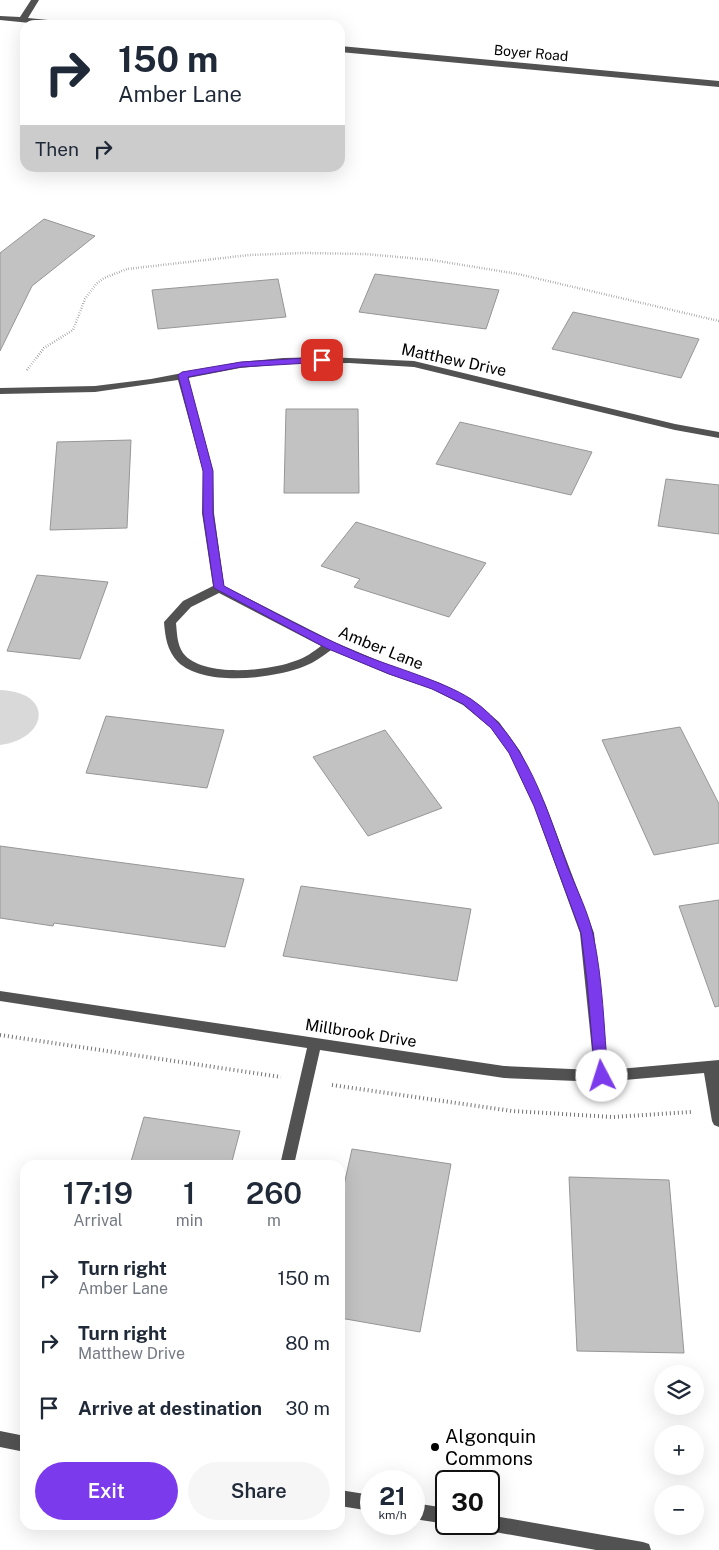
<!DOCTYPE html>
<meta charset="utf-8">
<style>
:root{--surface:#fff;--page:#f6f6f7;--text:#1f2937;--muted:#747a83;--accent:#7c3aed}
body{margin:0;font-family:"Public Sans",sans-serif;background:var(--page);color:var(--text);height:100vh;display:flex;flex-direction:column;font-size:19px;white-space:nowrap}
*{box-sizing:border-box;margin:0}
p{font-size:16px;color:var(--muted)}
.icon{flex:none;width:28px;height:28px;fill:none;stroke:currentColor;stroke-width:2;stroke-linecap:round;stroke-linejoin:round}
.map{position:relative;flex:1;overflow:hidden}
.drawer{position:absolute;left:20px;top:1160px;width:325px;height:370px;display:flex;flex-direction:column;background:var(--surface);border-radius:15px;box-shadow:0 5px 20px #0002}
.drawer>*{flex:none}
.banner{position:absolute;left:20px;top:20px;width:325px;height:152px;border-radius:15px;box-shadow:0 5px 20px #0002;background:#fff;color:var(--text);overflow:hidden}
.tools{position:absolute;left:654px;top:1365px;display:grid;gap:10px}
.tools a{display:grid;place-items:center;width:50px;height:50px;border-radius:50%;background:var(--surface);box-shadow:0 5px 20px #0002;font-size:25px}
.speed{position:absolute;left:360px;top:1470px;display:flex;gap:10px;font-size:25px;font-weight:700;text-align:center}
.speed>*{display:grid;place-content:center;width:65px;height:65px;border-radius:50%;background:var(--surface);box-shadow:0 5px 20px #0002;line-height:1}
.speed small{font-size:12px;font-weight:400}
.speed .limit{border:2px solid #111;border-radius:8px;background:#fff;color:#111}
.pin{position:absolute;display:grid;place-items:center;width:42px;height:42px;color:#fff;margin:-21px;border-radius:10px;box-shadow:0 2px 8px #0006}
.me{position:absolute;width:55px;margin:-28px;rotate:355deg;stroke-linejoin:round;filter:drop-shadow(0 0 4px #0008)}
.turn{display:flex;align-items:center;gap:18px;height:105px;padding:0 15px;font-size:22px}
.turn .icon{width:65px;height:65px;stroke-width:2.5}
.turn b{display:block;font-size:35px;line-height:42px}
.then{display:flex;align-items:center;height:48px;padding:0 15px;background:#0003;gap:10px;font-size:19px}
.eta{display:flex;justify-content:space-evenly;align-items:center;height:85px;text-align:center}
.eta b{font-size:30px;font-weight:600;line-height:35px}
.primary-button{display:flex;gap:10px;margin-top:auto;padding:10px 15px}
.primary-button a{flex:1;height:58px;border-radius:30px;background:var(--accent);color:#fff;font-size:20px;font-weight:600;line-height:58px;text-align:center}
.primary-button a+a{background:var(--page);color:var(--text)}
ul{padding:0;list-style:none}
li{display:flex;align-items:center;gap:15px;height:65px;padding:0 15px}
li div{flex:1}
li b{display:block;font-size:19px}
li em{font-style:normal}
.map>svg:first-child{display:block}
.green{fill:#d9d9d9}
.building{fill:#c2c2c2;stroke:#969696}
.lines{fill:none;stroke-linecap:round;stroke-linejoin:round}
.path-far1{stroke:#747474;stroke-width:2.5;stroke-dasharray:0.5 2;stroke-linecap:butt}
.path{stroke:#747474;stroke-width:4;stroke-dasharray:1 3;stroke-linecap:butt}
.minor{fill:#525252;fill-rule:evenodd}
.route{fill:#7c3aed;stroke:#51269a}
.poi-dot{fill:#000;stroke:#fff;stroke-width:2}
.labels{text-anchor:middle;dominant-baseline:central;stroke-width:4.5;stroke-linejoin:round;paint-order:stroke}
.far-street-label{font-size:14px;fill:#000;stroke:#fff}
.street-label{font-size:16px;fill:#000;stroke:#fff}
.near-poi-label{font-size:19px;fill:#000;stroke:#fff;text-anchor:start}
</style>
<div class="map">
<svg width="719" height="1550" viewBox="0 0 719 1550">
<rect width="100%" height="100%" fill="#fff"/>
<!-- green -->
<path class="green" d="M0 690C55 692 48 739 0 745Z"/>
<!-- building -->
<g class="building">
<path d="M44 219 95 236 32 286 0 351V253Z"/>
<path d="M375 274 499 290 486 329 359 312Z"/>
<path d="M278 279 286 317 158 329 152 290Z"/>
<path d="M573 312 699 339 681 378 552 349Z"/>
<path d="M286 409H358L359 493H284Z"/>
<path d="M460 422 592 452 571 495 436 464Z"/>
<path d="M131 440 127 528 50 530 57 442Z"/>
<path d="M666 479 719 485V534L658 526Z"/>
<path d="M356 522 486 563 449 617 354 587 360 579 321 566Z"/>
<path d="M37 575 108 582 80 659 7 651Z"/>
<path d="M106 716 224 730 207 788 86 773Z"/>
<path d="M680 727 719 804V843L654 855 602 740Z"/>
<path d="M385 730 442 808 368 836 313 757Z"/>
<path d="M0 846 117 862 244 879 225 947 54 923 53 926 0 918Z"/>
<path d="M301 886 471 909 457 981 283 956Z"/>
<path d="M719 900V1006L715 1007 679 906Z"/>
<path d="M144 1117 240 1131 231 1165H130Z"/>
<path d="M352 1149 451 1164 420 1332 340 1318V1203Z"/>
<path d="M569 1177 669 1180 684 1353 577 1351Z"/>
</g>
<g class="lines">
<!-- path-far1 -->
<path class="path-far1" d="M27 370 44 348 73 330 85 299 96 284 104 278 127 269 249 255 304 253 365 254 432 260 518 274 719 321"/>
<!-- path -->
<g class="path">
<path d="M0 1035 281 1077"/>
<path d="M332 1085 512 1111 613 1117 691 1112"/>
</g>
<!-- minor -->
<g class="minor">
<path d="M31 0H39L28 18 78 23 82 25H50L0 20V16L20 17Z"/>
<path d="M340 46 719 81V87L340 52Z"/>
<path d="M327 357 414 361 675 424 719 432V438L675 430 414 367 349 363 283 364 240 368 188 378 213 471 214 513 224 586 334 642 396 668 440 683 471 699 499 722 520 751 546 806 594 933 608 1070 719 1060V1127L714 1125 712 1121 704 1073 602 1082 504 1078 320 1050 294 1165H280L307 1048 0 1001V991L504 1066 594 1070 580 933 534 806 509 753 491 728 463 705 432 689 388 674 331 650C323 656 315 662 305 666 273 679 204 687 178 662 167 651 165 636 164 622L183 601 213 586 202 513 203 471 178 380 95 392 0 394V388L95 386 151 379 240 362 283 358ZM219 593 321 646C313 652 305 658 295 661 269 671 202 678 183 653 177 644 177 633 176 623L191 607Z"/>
<path d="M0 1431 25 1436V1452L0 1447Z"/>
<path d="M340 1490 371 1495V1511L340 1506Z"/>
<path d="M414 1503 446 1508 447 1524 414 1519Z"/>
<path d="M489 1515 643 1542 649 1544 651 1550H596L489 1531 483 1529 481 1524H489Z"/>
</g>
</g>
<!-- route -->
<path class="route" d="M322 357 326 358V362L241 367 188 377 213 471V513L224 586C270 610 315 635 363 655 395 668 443 681 471 699 527 737 547 810 569 870 577 890 588 912 593 934 603 980 604 1029 608 1076L606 1080 602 1082 597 1080 595 1076 587 981 581 933 534 806 509 753 491 728 463 704 432 689 389 674 326 648 214 588 203 513V471L178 375 182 372 241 362Z"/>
<!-- markers -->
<circle class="poi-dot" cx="435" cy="1447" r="5"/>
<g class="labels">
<!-- far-street labels -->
<g class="far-street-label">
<text transform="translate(531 53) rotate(5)">Boyer Road</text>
</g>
<!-- street labels -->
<g class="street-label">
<text transform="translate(454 360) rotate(12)">Matthew Drive</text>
<text transform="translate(381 648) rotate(22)">Amber Lane</text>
<text transform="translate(361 1033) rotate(9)">Millbrook Drive</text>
</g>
<!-- near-poi labels -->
<g class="near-poi-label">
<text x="445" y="1436">Algonquin<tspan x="445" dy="22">Commons</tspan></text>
</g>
</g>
</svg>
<div class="tools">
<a><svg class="icon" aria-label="layers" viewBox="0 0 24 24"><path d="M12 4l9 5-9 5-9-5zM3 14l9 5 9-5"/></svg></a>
<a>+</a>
<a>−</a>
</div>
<div class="speed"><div>21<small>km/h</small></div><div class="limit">30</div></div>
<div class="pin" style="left:322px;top:360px;background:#d93025"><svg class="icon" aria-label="arrive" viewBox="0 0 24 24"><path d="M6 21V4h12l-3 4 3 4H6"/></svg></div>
<svg class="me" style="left:602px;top:1076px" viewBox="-20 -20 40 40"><circle r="19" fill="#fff"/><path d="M0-13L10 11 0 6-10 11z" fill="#7c3aed"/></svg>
<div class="banner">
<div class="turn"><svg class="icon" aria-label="right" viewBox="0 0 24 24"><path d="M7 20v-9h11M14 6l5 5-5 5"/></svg><div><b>150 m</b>Amber Lane</div></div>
<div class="then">Then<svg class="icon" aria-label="right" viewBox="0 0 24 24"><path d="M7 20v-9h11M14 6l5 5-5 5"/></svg></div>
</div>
<section class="drawer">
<div class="eta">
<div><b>17:19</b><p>Arrival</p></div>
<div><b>1</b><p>min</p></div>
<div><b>260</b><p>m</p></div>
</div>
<ul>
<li><svg class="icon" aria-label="right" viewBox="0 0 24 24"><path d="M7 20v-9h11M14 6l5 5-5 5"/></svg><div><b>Turn right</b><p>Amber Lane</p></div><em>150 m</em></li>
<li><svg class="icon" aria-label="right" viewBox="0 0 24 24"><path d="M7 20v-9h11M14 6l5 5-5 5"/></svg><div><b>Turn right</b><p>Matthew Drive</p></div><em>80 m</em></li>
<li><svg class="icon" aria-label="arrive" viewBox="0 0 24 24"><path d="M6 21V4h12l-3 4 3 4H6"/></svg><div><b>Arrive at destination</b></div><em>30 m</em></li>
</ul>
<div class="primary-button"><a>Exit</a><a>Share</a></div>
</section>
</div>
